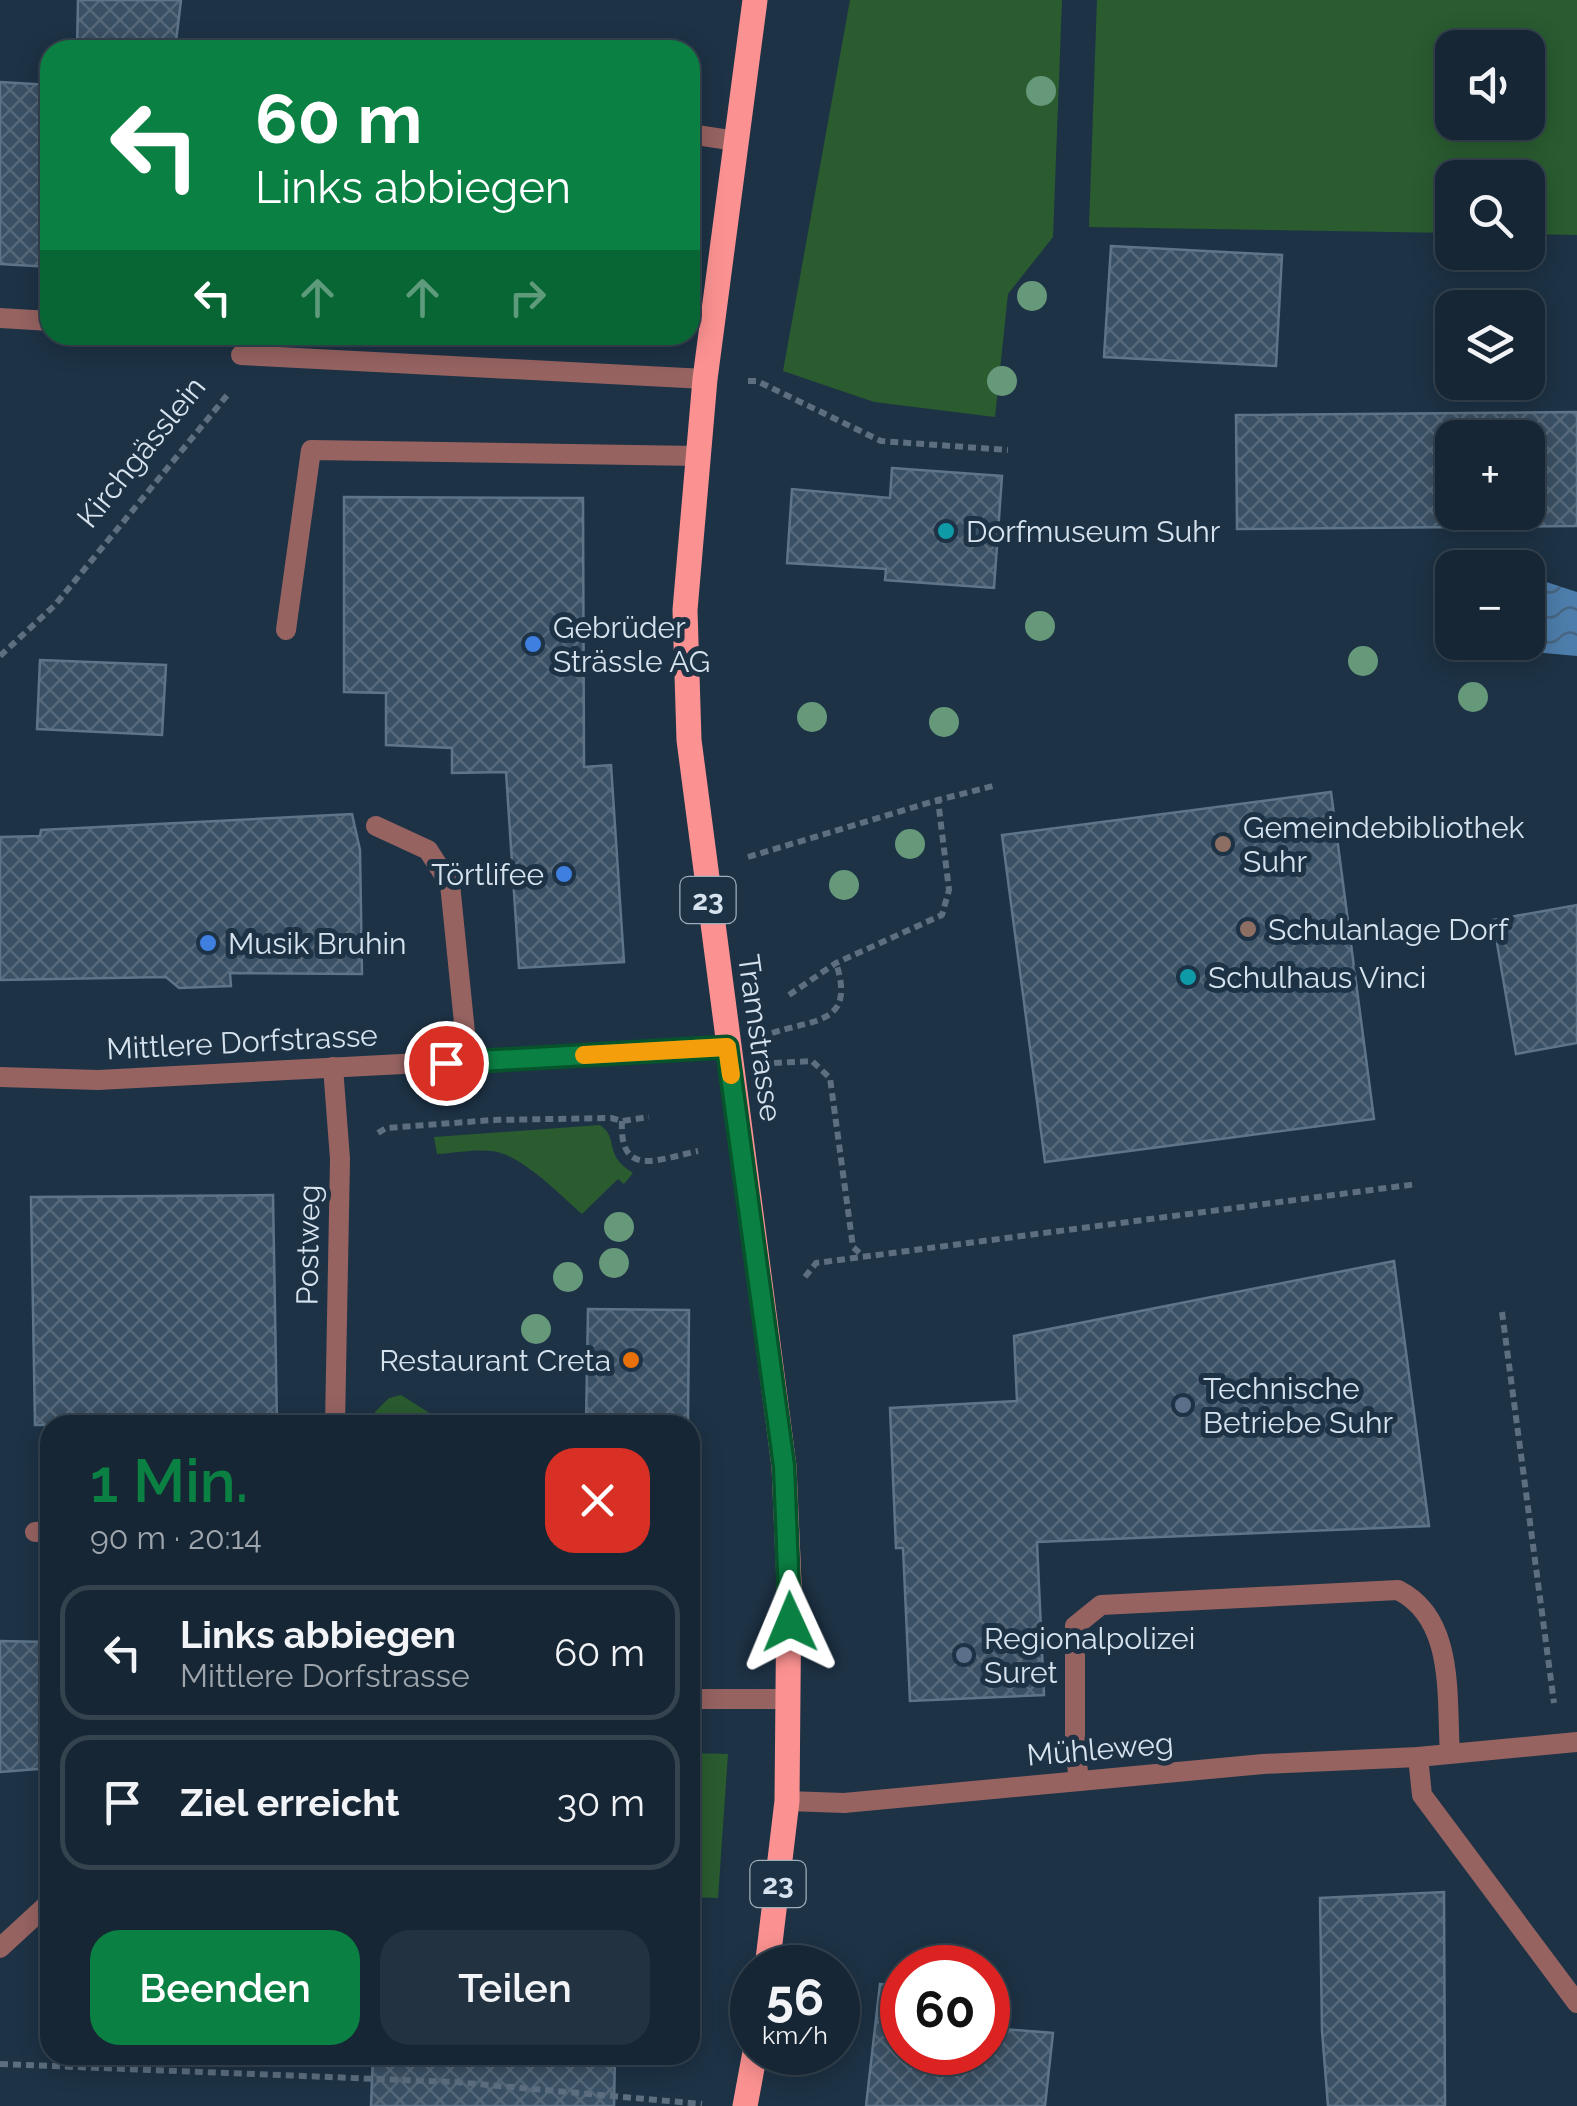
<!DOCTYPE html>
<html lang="de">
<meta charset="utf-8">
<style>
:root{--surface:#162634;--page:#233240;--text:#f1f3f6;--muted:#9ea5ac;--line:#35434f;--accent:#0b8043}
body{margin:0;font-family:Raleway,sans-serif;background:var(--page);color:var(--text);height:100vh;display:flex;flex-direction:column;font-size:38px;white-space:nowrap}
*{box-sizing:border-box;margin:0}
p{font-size:32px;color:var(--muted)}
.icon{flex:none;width:55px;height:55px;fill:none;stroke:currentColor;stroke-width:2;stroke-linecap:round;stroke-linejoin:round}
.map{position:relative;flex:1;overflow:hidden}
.details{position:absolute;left:40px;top:1415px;width:660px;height:650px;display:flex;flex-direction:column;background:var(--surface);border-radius:30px;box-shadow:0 5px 25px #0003,0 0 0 2px var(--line)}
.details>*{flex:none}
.hud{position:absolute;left:40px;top:40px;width:660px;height:305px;border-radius:30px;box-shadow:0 5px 25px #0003,0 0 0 2px var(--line);background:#0b8043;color:#fff;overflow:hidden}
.controls{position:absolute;left:1435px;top:30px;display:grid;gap:20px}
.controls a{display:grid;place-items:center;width:110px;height:110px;border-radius:20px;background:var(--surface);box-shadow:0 5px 25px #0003,0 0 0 2px var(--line);font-size:50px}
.speed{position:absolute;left:730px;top:1945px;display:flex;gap:20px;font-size:50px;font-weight:700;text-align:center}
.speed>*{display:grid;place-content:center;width:130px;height:130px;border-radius:50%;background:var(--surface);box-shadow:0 5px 25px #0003,0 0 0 2px var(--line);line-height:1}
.speed small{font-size:25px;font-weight:400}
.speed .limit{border:15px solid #d22;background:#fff;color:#111}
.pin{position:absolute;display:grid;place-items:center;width:85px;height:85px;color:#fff;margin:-42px;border:5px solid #fff;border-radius:50%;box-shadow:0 2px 10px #0007}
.me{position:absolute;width:110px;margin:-55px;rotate:359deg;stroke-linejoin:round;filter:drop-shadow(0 0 8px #0008)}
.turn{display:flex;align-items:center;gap:35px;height:210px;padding:0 50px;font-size:45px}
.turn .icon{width:130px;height:130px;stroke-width:2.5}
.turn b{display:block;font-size:70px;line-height:85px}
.lanes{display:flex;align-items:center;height:95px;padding:0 50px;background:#0003;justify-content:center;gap:50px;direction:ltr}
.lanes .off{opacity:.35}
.round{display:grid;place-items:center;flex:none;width:105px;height:105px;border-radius:30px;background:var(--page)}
.overview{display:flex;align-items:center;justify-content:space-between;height:170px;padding:0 50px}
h1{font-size:60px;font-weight:600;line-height:75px;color:var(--accent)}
.primary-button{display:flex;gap:20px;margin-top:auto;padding:20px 50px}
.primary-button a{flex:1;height:115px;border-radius:30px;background:var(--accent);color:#fff;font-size:40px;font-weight:600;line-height:115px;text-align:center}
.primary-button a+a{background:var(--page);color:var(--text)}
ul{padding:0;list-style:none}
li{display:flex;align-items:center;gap:30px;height:135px;margin:0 20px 15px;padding:0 30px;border:5px solid var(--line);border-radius:30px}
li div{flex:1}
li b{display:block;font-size:38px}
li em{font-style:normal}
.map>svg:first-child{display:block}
.green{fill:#2a5c30;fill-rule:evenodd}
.water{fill:url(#water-waves)}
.building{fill:url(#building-cross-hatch);stroke:#5d7489;stroke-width:2.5;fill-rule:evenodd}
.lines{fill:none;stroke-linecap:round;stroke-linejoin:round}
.path{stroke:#5c6e7f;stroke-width:6;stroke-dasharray:8 5;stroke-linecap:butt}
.lane{stroke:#966361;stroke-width:20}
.street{stroke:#966361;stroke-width:20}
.primary{stroke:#fb9291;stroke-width:25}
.tree{fill:#66987a}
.route-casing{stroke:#07532c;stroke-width:25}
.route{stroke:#0b8043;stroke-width:18}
.slow{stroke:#f59e0b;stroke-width:18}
.culture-dot{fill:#0f9aa8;stroke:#1d3245;stroke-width:4}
.shop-dot{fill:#3f7fe0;stroke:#1d3245;stroke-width:4}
.education-dot{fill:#8d6e63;stroke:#1d3245;stroke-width:4}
.food-dot{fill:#e8710a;stroke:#1d3245;stroke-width:4}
.service-dot{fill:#5c6f8a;stroke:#1d3245;stroke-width:4}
.labels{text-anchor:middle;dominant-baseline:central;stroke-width:10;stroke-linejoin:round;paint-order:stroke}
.shield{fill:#1d3245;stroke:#9eaebc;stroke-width:2.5}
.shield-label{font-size:28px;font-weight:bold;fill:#d6e3ef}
.street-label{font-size:30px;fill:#d6e3ef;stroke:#1d3245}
.poi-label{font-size:30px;fill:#d6e3ef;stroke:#1d3245;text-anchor:start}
</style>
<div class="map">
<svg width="1577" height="2106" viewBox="0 0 1577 2106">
<defs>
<pattern id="water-waves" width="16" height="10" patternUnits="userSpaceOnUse" patternTransform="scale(2.5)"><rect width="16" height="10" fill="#4d7dab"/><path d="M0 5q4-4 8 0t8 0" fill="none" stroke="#486683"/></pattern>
<pattern id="building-cross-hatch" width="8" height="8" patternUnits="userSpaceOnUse" patternTransform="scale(2.5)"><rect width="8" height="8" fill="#3a5064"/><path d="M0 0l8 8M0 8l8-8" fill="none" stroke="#56697a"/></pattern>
</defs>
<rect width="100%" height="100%" fill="#1d3245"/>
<!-- green -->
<g class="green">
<path d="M850 0H1062L1053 237 1008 294 995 417 874 402 783 371Z"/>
<path d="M1097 0H1577V235L1528 234V178H1452V233L1089 227ZM1452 48H1528V122H1452Z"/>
<path d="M600 1125C620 1139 602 1154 633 1173L624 1184 618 1179 582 1214C560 1195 521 1154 492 1151 474 1149 454 1153 437 1154L434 1137Z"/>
<path d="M401 1395 431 1414 437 1425H375V1412L389 1398Z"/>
<path d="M690 1753 728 1754 718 1898 690 1897Z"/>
</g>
<!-- water -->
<g class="water">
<path d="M1452 572V624L1437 616 1436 592Z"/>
<path d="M1528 576 1577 592V656L1533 652 1515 643 1528 642Z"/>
</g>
<!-- building -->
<g class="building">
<path d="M78 0H181L175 50H77Z"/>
<path d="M0 82 50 85V267L0 264Z"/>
<path d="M1111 246 1282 255 1276 366 1104 357Z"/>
<path d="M1577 412V526L1237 529 1236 415ZM1452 438H1528V512H1452Z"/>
<path d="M892 468 1002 476 994 588 885 580 886 569 787 563 792 489 890 498Z"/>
<path d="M344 497 583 498 584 767 611 765 624 962 519 968 506 772 452 773V748L386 745V693L344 692Z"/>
<path d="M40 660 166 665 162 735 37 729Z"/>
<path d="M1331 792 1374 1119 1045 1162 1002 835Z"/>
<path d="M352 814 360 850 362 974 230 973 231 986 179 988 166 977 0 980V837L40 836 41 830Z"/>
<path d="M1577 905V1043L1516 1054 1493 920Z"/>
<path d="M273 1195 277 1425H35L31 1197Z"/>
<path d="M1394 1261 1429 1526 1037 1542 1044 1695 910 1701 903 1548H896L890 1408 1017 1401 1014 1336Z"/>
<path d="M588 1309 689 1310 688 1425H586Z"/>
<path d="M0 1641 50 1642V1768L0 1772Z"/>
<path d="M1444 1892 1445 2106H1328L1322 2031 1320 1898Z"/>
<path d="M880 1984 902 1987V2052H988V1997L1008 2000 1004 2029 1053 2033 1045 2106H866Z"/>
<path d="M373 2055H615L614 2106H371Z"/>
</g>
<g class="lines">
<!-- path -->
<g class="path">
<path d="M748 381H757L881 441 1008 450"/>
<path d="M0 656 55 605 229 393"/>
<path d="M748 857 938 800"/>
<path d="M789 995 836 963 942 915 949 890 938 800 997 785"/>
<path d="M772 1033C815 1019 856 1024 836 963"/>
<path d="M774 1063 812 1061 830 1078 853 1247 863 1256"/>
<path d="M622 1121C619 1179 659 1159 698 1151"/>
<path d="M378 1133 386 1128 493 1120 611 1118 622 1121 649 1117"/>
<path d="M805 1277 816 1263 1417 1184"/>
<path d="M1502 1312 1554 1703"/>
<path d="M0 2064 455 2082 702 2104"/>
</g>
<!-- lane -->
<g class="lane">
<path d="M690 134 736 141"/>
<path d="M0 318 50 321"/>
<path d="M241 355 705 379"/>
<path d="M286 630 311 450 698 456"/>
<path d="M376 826 428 850 450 884 468 1062"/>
<path d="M35 1532 50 1531"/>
<path d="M690 1699H790"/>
<path d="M1418 1757 1422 1795 1577 2003"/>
<path d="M1079 1781 1075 1746V1626L1101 1605 1398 1590C1456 1619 1446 1698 1450 1753"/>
</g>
<!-- street -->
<g class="street">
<path d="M333 1067 340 1159 335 1425"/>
<path d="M0 1077 98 1080 727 1047"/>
<path d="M787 1801 844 1803 1263 1764 1418 1757 1577 1742"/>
<path d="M0 1948 50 1902"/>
</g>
<!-- primary -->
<g class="primary">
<path d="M755 0 705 379 685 610 689 740 784 1466 789 1583 787 1801 767 1968"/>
<path d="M745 2106 755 2052"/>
</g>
</g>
<!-- trees -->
<g class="tree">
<circle cx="1041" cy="91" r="15"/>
<circle cx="1032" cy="296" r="15"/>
<circle cx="1002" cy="381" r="15"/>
<circle cx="1040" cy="626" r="15"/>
<circle cx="1363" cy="661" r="15"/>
<circle cx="1473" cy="697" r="15"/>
<circle cx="812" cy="717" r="15"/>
<circle cx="944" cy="722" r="15"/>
<circle cx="910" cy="844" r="15"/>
<circle cx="844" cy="885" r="15"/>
<circle cx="619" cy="1227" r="15"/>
<circle cx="614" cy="1263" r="15"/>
<circle cx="568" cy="1277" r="15"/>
<circle cx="536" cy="1329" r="15"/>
</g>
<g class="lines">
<defs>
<path id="route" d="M446 1063 727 1047 784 1466 790 1622"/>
</defs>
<!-- route casing -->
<use href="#route" class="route-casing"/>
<!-- route -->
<use href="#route" class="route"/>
<!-- slow -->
<path class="slow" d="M584 1055 727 1047 731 1075"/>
</g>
<!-- markers -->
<g class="culture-dot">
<circle cx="946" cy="531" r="10"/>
<circle cx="1188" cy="977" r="10"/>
</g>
<g class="shop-dot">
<circle cx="533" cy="644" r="10"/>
<circle cx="564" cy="874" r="10"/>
<circle cx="208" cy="943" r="10"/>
</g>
<g class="education-dot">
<circle cx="1223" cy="844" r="10"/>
<circle cx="1248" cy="929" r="10"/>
</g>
<circle class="food-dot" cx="631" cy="1360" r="10"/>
<g class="service-dot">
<circle cx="1183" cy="1405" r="10"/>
<circle cx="964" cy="1655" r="10"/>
</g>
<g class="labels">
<!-- shield labels -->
<g class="shield">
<rect x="680.5" y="877" width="55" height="46" rx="8"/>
<rect x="750.5" y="1861" width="55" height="46" rx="8"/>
</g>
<g class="shield-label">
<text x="708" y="900">23</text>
<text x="778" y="1884">23</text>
</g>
<!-- street labels -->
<g class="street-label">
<text transform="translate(141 452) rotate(-51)">Kirchgässlein</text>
<text transform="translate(760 1038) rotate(82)">Tramstrasse</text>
<text transform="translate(242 1042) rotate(-3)">Mittlere Dorfstrasse</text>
<text transform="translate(308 1245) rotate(-89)">Postweg</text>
<text transform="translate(1100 1749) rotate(-5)">Mühleweg</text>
</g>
<!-- poi labels -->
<g class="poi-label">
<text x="966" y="531">Dorfmuseum Suhr</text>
<text x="553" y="627">Gebrüder<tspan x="553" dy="34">Strässle AG</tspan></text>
<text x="1243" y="827">Gemeindebibliothek<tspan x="1243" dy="34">Suhr</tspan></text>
<text x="544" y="874" text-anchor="end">Törtlifee</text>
<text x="1268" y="929">Schulanlage Dorf</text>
<text x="228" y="943">Musik Bruhin</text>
<text x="1208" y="977">Schulhaus Vinci</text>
<text x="611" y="1360" text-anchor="end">Restaurant Creta</text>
<text x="1203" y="1388">Technische<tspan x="1203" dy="34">Betriebe Suhr</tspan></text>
<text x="984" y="1638">Regionalpolizei<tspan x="984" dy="34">Suret</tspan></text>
</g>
</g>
</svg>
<div class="controls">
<a><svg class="icon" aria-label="sound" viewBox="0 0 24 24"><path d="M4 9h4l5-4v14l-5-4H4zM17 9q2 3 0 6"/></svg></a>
<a><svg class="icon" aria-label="search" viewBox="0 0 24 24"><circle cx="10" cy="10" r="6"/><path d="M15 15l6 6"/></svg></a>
<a><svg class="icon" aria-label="layers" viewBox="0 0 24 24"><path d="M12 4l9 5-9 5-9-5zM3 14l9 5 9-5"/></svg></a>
<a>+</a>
<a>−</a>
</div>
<div class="speed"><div>56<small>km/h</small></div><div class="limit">60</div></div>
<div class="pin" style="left:446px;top:1063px;background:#d93025"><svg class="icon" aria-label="arrive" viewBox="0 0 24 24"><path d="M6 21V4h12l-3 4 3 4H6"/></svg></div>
<svg class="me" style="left:790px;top:1622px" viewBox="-20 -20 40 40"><path d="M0-17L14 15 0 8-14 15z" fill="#0b8043" stroke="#fff" stroke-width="4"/></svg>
<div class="hud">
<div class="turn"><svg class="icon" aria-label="left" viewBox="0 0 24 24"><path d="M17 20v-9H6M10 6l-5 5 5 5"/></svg><div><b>60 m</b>Links abbiegen</div></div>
<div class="lanes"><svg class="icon" aria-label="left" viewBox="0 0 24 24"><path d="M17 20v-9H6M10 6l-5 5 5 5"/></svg><svg class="icon off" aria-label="ahead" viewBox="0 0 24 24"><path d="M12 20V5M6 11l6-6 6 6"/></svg><svg class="icon off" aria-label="ahead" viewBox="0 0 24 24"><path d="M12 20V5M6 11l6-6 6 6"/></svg><svg class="icon off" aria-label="right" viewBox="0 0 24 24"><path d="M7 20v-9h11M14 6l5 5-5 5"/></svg></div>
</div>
<section class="details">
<div class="overview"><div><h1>1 Min.</h1><p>90 m · 20:14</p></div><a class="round" style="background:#d93025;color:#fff"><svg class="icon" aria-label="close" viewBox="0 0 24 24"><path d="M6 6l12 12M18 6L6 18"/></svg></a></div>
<ul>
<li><svg class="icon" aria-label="left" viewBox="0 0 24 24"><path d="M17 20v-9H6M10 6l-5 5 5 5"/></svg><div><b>Links abbiegen</b><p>Mittlere Dorfstrasse</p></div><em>60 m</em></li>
<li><svg class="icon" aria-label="arrive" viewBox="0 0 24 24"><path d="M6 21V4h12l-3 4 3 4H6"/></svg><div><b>Ziel erreicht</b></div><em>30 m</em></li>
</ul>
<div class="primary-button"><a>Beenden</a><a>Teilen</a></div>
</section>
</div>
